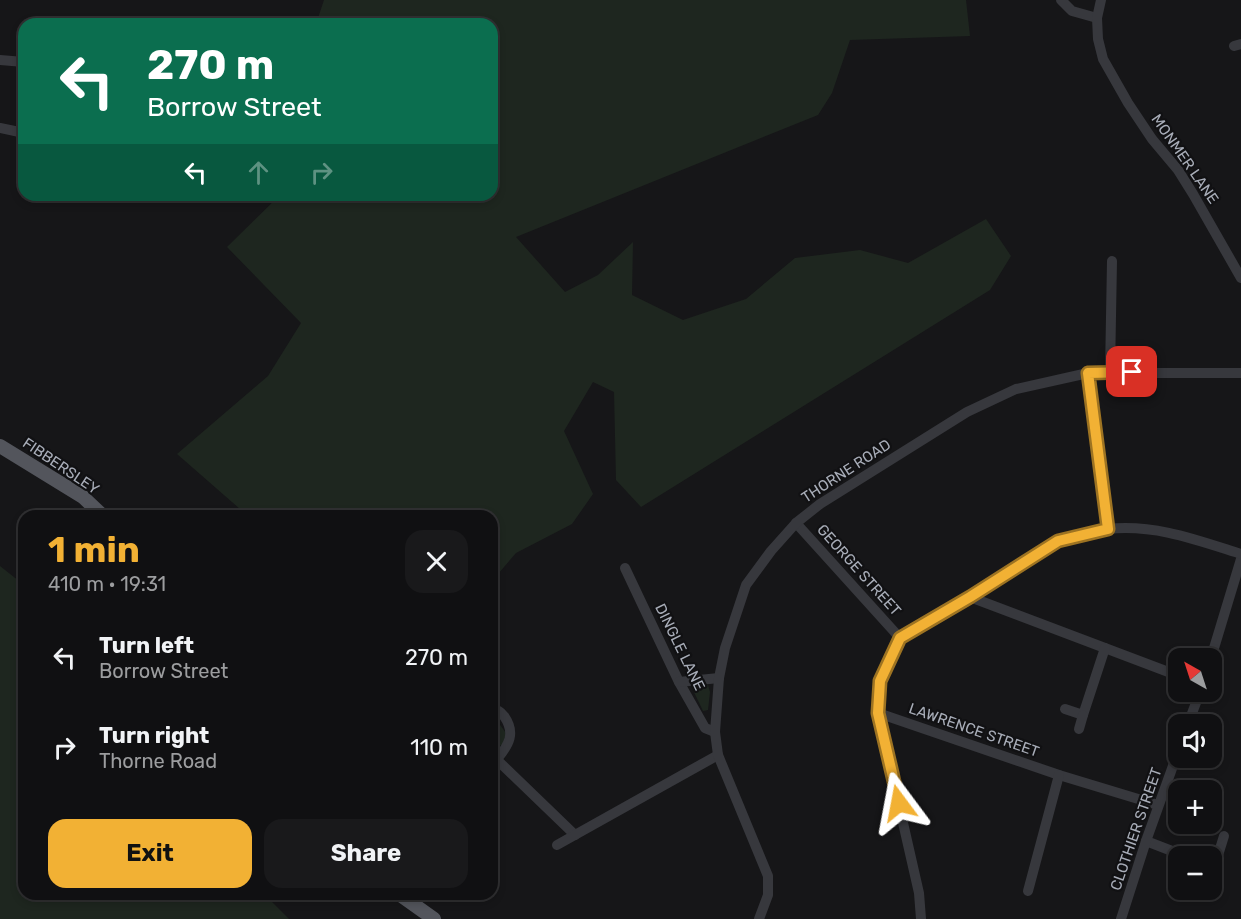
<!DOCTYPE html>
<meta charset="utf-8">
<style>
:root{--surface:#101012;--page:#19191b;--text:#f1f3f6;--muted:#9c9d9f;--line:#303032;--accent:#f2b134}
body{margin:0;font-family:Rubik,sans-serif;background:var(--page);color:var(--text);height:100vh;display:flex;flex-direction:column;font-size:22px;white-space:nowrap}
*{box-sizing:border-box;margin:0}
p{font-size:20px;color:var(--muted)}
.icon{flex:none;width:33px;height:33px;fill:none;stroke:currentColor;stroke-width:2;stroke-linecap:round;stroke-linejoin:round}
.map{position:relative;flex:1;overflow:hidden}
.sheet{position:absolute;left:18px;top:510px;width:480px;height:390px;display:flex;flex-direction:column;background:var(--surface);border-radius:18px;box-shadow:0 3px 9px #0003,0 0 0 2px var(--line)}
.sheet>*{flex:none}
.banner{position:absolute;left:18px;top:18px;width:480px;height:183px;border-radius:18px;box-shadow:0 3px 9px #0003,0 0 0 2px var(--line);background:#0b6e4f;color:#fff;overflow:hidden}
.needle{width:39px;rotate:321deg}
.tools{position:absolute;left:1168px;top:648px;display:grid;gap:12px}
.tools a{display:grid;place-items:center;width:54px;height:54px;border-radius:12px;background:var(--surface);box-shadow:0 3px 9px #0003,0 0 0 2px var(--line);font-size:30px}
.pin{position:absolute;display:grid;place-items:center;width:51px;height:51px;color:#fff;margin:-26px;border-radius:12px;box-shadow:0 3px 9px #0006}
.me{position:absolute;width:66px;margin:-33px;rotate:347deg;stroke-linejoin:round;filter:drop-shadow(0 0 4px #0008)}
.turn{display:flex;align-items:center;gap:21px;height:126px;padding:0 30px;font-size:27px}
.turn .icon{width:78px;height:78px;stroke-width:2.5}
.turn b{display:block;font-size:42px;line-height:51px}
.lanes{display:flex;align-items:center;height:57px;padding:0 30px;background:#0003;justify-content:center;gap:30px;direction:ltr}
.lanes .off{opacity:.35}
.round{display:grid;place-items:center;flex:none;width:63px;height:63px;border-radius:18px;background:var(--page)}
.summary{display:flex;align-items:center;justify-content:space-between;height:102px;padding:0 30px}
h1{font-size:36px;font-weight:700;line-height:45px;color:var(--accent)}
.primary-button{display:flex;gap:12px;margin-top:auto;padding:12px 30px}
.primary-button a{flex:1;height:69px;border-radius:18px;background:var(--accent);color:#111;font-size:24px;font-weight:700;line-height:69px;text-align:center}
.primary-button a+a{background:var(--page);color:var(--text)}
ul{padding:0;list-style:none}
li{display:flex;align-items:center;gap:18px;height:90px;padding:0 30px}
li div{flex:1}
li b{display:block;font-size:22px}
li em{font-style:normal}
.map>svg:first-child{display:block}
.green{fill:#1e261f}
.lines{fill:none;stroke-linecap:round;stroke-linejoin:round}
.minor{stroke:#37383d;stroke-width:10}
.major{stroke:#53555c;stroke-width:14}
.route-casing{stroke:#9d7322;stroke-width:15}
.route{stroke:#f2b134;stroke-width:10}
.labels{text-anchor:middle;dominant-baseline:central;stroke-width:4.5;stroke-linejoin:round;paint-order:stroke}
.street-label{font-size:15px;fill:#a8adb8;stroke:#111113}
</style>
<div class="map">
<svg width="1241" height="919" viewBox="0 0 1241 919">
<rect width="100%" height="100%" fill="#161618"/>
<!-- green -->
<g class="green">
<path d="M324 0H966L970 36 850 40 832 93 818 115 516 237 565 292 598 275 633 242 632 295 683 320 746 299 795 258 860 250 908 263 986 219 1011 256 990 290 641 507 616 480 614 392 593 382 564 431 593 494 572 524 516 553 492 581V516H248L177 454 268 376 301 323 227 247 280 195H492V24H316Z"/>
<path d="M0 566 24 585V894H264L289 919H0Z"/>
<path d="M708 685 710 692 708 710 703 711 692 688Z"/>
<path d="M492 714 506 733 503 744 496 748 492 747Z"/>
</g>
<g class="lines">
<!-- minor -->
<g class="minor">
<path d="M1061 0 1072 11 1097 18"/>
<path d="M1101 0 1097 18 1098 39 1103 59 1128 103 1152 139 1178 170 1193 194 1241 278"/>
<path d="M1234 46 1241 44"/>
<path d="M0 60 24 62"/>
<path d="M0 128 24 133"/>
<path d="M1110 372 1112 261"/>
<path d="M1088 373 1108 529"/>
<path d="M796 523 900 638"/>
<path d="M625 568 679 682 705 728 715 732"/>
<path d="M970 597 1179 676"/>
<path d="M1211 658 1241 559"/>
<path d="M679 682 719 678"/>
<path d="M492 709C498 710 500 711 504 716 516 733 509 745 497 759"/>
<path d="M1065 709 1083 715 1105 648"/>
<path d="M878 713 1059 775 1158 805"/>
<path d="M1188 724 1200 692"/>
<path d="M1079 729 1083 715"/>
<path d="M492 755 575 835"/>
<path d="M1146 841 1185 856"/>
<path d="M557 845 718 755"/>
<path d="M1212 867 1214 868 1224 836"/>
<path d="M1028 891 1059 775"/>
<path d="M759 919 768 895V876L718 755 715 732 719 678 725 648 746 585 771 551 796 523 820 504 967 412 1016 389 1088 373H1241"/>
<path d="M921 919 919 893 878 713 880 681 900 638 1058 541C1074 536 1091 530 1108 529 1155 524 1197 540 1241 554"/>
<path d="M1121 919 1146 841 1179 749"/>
</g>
<!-- major -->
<g class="major">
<path d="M0 446 83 497 103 516"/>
<path d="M399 894 434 919"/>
</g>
</g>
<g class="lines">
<defs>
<path id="route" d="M899 803 878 713 880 681 900 638 970 597 1058 541 1108 529 1088 373 1132 372"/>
</defs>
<!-- route casing -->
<use href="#route" class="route-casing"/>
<!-- route -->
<use href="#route" class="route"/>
</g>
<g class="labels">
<!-- street labels -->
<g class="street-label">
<text transform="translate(1185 159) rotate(55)">MONMER LANE</text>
<text transform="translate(61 466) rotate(34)">FIBBERSLEY</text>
<text transform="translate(846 471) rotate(-33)">THORNE ROAD</text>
<text transform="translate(859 570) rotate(48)">GEORGE STREET</text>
<text transform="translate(680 647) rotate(64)">DINGLE LANE</text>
<text transform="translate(974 730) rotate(19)">LAWRENCE STREET</text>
<text transform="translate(1136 829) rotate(-71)">CLOTHIER STREET</text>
</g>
</g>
</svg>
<div class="tools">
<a><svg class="needle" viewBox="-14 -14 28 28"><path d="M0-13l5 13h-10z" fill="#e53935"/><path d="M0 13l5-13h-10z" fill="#9c9d9f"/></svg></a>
<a><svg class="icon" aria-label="sound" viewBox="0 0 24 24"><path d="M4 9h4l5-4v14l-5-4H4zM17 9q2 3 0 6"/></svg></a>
<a>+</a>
<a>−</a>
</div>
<div class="pin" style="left:1132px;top:372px;background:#d93025"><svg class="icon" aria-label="arrive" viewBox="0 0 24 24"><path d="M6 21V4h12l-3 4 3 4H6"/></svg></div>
<svg class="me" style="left:899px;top:803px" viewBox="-20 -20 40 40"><path d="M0-17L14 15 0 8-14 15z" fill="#f2b134" stroke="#fff" stroke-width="4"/></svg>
<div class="banner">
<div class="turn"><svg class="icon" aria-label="left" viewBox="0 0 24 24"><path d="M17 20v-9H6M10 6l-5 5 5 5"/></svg><div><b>270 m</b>Borrow Street</div></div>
<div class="lanes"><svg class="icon" aria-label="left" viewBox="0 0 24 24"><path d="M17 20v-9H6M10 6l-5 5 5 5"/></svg><svg class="icon off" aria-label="ahead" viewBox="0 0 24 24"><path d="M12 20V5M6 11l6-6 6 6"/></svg><svg class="icon off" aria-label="right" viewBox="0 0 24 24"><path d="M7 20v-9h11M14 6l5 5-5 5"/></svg></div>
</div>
<section class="sheet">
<div class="summary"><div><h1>1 min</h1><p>410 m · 19:31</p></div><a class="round"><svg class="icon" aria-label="close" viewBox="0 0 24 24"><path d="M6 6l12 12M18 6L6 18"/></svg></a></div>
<ul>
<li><svg class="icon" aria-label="left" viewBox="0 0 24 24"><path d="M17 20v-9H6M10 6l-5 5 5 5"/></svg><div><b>Turn left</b><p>Borrow Street</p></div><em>270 m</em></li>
<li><svg class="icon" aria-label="right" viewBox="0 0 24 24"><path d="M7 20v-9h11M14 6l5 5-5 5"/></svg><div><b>Turn right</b><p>Thorne Road</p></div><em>110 m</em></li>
</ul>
<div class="primary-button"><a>Exit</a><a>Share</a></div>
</section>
</div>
